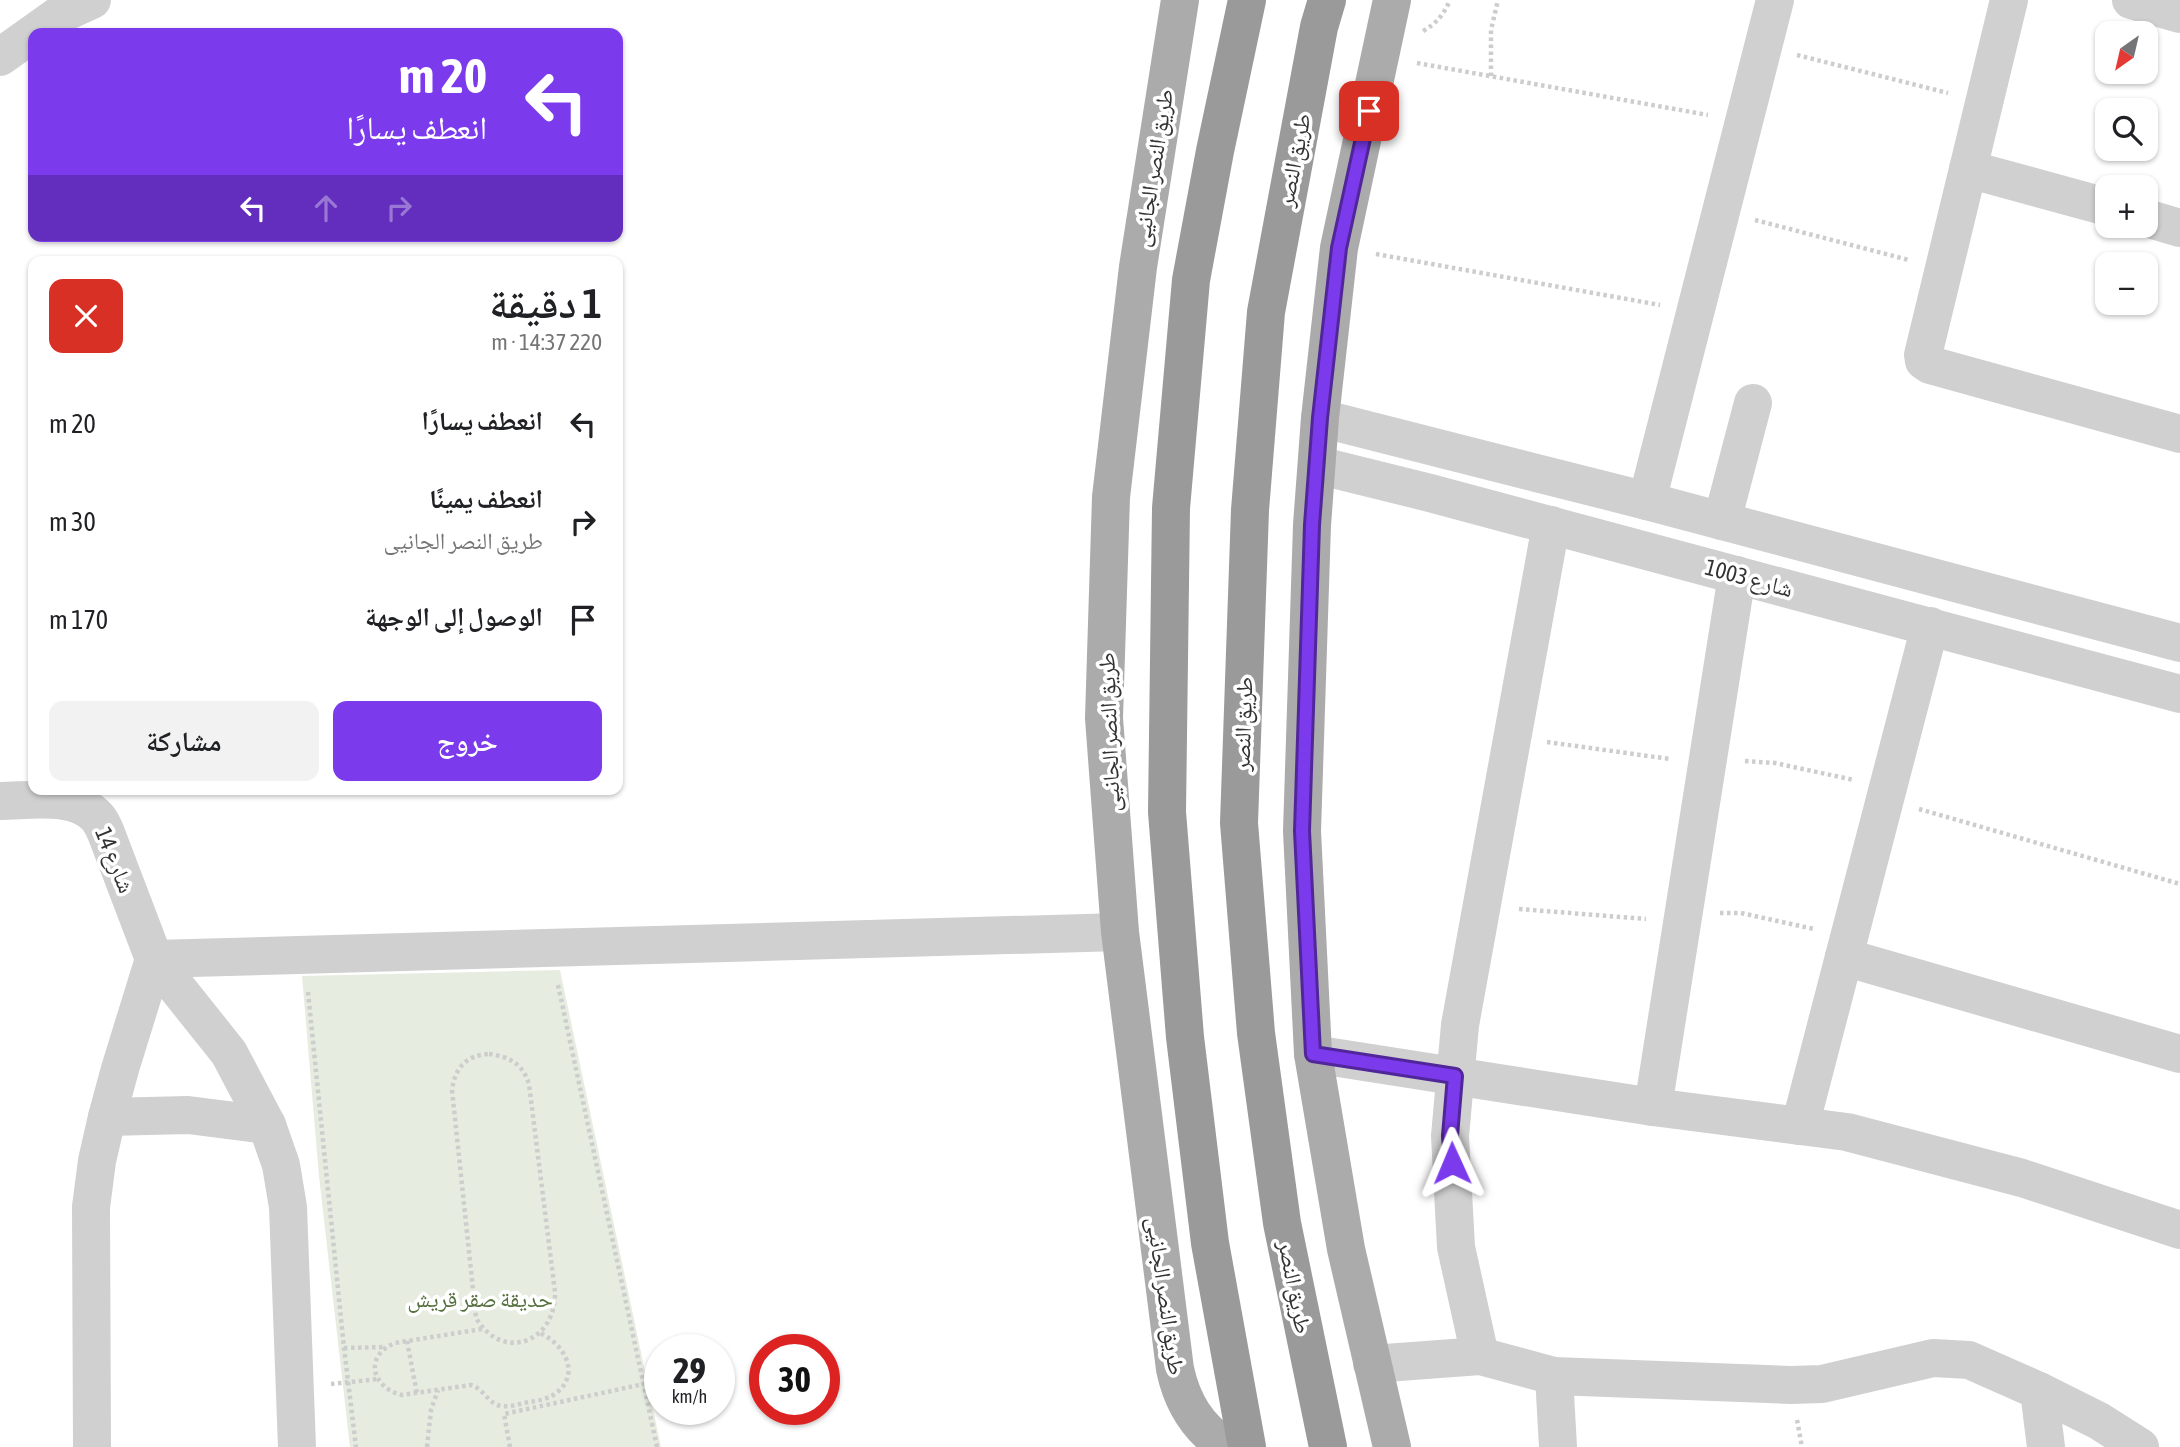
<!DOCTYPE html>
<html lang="ar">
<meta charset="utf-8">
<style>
:root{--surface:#fff;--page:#f2f2f2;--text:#202124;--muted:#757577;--accent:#7c3aed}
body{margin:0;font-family:"Asap Condensed","Noto Naskh Arabic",sans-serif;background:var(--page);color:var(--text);direction:rtl;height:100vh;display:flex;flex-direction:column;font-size:26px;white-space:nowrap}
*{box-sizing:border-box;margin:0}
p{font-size:23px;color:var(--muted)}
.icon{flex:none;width:38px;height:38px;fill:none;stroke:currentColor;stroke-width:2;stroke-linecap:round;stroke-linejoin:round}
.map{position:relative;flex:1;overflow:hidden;direction:ltr}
.drawer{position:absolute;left:28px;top:256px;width:595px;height:539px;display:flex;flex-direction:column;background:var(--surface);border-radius:14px;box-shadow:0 2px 5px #0004;direction:rtl}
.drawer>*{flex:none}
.top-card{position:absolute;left:28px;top:28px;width:595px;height:214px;border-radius:14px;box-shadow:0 2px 5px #0004;direction:rtl;background:#7c3aed;color:#fff;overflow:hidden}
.needle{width:46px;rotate:214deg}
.controls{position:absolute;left:2095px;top:21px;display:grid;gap:14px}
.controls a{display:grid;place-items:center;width:63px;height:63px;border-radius:14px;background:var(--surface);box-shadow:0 2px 5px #0004;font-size:35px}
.speed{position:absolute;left:644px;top:1334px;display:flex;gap:14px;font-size:35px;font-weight:700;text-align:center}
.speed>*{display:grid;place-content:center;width:91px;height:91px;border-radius:50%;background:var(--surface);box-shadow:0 2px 5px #0004;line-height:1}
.speed small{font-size:18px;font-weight:400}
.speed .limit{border:10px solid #d22;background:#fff;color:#111}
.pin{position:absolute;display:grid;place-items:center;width:60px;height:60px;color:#fff;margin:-30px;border-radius:14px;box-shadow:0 4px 10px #0006}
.me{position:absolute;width:77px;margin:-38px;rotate:359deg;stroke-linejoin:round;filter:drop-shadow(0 0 5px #0008)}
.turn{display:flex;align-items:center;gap:24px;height:147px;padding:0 21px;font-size:32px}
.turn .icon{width:91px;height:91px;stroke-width:2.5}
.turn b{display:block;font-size:49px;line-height:60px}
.lanes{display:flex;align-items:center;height:66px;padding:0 21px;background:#0003;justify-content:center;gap:35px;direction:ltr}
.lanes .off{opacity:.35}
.round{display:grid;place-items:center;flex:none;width:74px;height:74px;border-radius:14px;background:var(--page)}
.overview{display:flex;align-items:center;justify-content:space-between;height:119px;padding:0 21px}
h1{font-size:42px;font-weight:600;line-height:52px}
.cta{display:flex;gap:14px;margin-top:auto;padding:14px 21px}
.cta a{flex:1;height:80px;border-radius:14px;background:var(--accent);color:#fff;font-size:28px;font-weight:600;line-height:80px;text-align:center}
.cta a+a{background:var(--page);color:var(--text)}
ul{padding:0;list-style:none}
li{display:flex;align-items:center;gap:21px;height:98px;padding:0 21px}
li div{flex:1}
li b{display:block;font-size:26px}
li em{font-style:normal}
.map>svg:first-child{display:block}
.green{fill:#e6ecdf}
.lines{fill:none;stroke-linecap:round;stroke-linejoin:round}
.path{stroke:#cdcdcd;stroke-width:4.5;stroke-dasharray:3.5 3.5;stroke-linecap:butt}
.minor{stroke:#d0d0d0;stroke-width:38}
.major{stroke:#ababab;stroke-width:38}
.highway{stroke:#9a9a9a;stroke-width:38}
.route-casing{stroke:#51269a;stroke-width:18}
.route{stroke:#7c3aed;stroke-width:12}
.labels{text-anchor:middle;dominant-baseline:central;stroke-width:7;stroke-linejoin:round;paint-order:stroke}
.street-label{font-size:23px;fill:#333;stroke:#fff}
.park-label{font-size:23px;fill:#56703f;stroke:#fff}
</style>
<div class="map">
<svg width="2180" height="1447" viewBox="0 0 2180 1447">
<rect width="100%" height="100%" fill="#fff"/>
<!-- green -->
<path class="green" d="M560 970 661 1447H350L319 1176 302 976Z"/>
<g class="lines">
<!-- path -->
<g class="path">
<path d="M1423 31C1437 23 1444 14 1450 0"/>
<path d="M1797 55 1948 93"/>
<path d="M1417 63 1708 115"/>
<path d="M1491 76V30L1498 0"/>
<path d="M1755 220 1909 260"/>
<path d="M1376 254 1660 305"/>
<path d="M1547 742 1670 759"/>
<path d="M1745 761 1775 763 1854 780"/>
<path d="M1919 809 2180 884"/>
<path d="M1519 909 1646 919"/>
<path d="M1720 913H1741L1814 929"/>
<path d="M558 985 657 1447"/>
<path d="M308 992 344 1348 356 1447"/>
<path d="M489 1054C510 1057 522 1063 529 1084L555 1292C556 1342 503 1363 476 1318L452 1090C455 1068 466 1055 489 1054Z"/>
<path d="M482 1329 395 1343C363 1356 372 1388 402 1395L471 1385C484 1389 489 1405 502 1406 509 1407 517 1405 524 1403 535 1401 546 1400 555 1394 582 1374 564 1344 540 1333"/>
<path d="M407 1341 417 1394"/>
<path d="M344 1348 385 1347"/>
<path d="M331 1384 378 1379"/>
<path d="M1797 1420 1802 1447"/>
<path d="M427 1447 431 1410 438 1390"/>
<path d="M510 1447 504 1414 644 1384"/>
</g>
<!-- minor -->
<g class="minor">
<path d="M2009 0 1923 355 1924 361 1930 365 2180 434"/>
<path d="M2131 0 2180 14"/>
<path d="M0 57 59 15 92 0"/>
<path d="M1968 169 2107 207"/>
<path d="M2146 218 2180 228"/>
<path d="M1320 418 1647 501 2180 643"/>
<path d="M1317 465 1430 493 2180 694"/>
<path d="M1647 501 1775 0"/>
<path d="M1722 521 1753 403"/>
<path d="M0 801C30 801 76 792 98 818 101 822 104 828 106 833L154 959 229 1053 267 1125 281 1165 288 1207 297 1447"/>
<path d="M1844 957 2180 1054"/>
<path d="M154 959 1120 932"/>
<path d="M1313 1054 1653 1107 1847 1132 2022 1178 2180 1230"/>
<path d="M1653 1107 1737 575"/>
<path d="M107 1117 188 1115 267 1125"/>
<path d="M1800 1126 1930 626"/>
<path d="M1480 1356 1456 1247 1450 1136 1460 1025 1551 525"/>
<path d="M1372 1364 1480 1356 1554 1376 1791 1385 1822 1384 1933 1358 1969 1360 2039 1391 2099 1421 2140 1447"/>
<path d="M1554 1376 1558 1447"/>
<path d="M2039 1391 2046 1447"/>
<path d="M92 1447 91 1207 97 1161 107 1117 120 1069 154 959"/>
</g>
<!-- major -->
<g class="major">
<path d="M1180 0 1138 267 1111 497 1104 718 1120 932 1175 1369C1182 1402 1197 1428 1227 1447"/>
<path d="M1392 1447 1346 1249 1313 1054 1302 831 1312 525 1320 418 1339 248 1392 0"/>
</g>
<!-- highway -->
<g class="highway">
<path d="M1247 0 1215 151 1191 280 1171 508 1167 812 1185 1037 1210 1243 1247 1447"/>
<path d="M1327 0 1319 27 1266 312 1250 510 1239 823 1256 1033 1282 1223 1328 1447"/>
</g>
</g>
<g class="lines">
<defs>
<path id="route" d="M1369 111 1339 248 1320 418 1312 525 1302 831 1313 1054 1455 1076 1450 1136 1452 1163"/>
</defs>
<!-- route casing -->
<use href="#route" class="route-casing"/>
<!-- route -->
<use href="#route" class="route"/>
</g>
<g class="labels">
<!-- street labels -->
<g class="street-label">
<text transform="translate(1294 160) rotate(-79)">طريق النصر</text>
<text transform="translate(1153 168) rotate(-81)">طريق النصر الجانيى</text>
<text transform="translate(1749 578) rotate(15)">شارع 1003</text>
<text transform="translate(1243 724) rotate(-88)">طريق النصر</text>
<text transform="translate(1109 732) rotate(-92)">طريق النصر الجانيى</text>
<text transform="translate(115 860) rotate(68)">شارع 14</text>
<text transform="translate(1295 1287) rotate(79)">طريق النصر</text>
<text transform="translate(1166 1296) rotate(82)">طريق النصر الجانيى</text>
</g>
<!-- park labels -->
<g class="park-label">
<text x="480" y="1299">حديقة صقر قريش</text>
</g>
</g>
</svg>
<div class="controls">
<a><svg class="needle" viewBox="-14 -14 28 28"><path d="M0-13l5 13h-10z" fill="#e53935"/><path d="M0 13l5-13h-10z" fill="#757577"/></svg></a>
<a><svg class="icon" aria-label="search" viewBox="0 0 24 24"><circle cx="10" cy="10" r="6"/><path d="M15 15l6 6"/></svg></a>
<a>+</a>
<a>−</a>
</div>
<div class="speed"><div>29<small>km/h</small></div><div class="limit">30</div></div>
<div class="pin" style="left:1369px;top:111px;background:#d93025"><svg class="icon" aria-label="arrive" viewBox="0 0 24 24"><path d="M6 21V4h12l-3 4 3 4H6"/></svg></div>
<svg class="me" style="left:1452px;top:1163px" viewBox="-20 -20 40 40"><path d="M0-17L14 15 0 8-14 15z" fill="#7c3aed" stroke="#fff" stroke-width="4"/></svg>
<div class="top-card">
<div class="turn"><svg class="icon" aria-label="left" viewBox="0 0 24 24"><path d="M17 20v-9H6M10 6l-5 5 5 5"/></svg><div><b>20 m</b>انعطف يسارًا</div></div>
<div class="lanes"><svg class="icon" aria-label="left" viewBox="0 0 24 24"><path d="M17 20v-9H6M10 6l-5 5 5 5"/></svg><svg class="icon off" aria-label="ahead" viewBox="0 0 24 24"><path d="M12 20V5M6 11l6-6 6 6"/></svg><svg class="icon off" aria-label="right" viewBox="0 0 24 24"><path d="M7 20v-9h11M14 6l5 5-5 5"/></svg></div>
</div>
<section class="drawer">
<div class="overview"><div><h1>1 دقيقة</h1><p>220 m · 14:37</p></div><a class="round" style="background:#d93025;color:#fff"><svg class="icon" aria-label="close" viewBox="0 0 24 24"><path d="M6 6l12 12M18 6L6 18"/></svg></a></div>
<ul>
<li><svg class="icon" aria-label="left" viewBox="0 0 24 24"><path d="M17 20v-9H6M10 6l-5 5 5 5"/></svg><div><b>انعطف يسارًا</b></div><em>20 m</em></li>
<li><svg class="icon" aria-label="right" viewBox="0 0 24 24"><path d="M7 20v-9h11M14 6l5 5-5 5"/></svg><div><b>انعطف يمينًا</b><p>طريق النصر الجانيى</p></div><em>30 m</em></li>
<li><svg class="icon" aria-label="arrive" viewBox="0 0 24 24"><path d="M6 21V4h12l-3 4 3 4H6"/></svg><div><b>الوصول إلى الوجهة</b></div><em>170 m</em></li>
</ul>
<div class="cta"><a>خروج</a><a>مشاركة</a></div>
</section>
</div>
